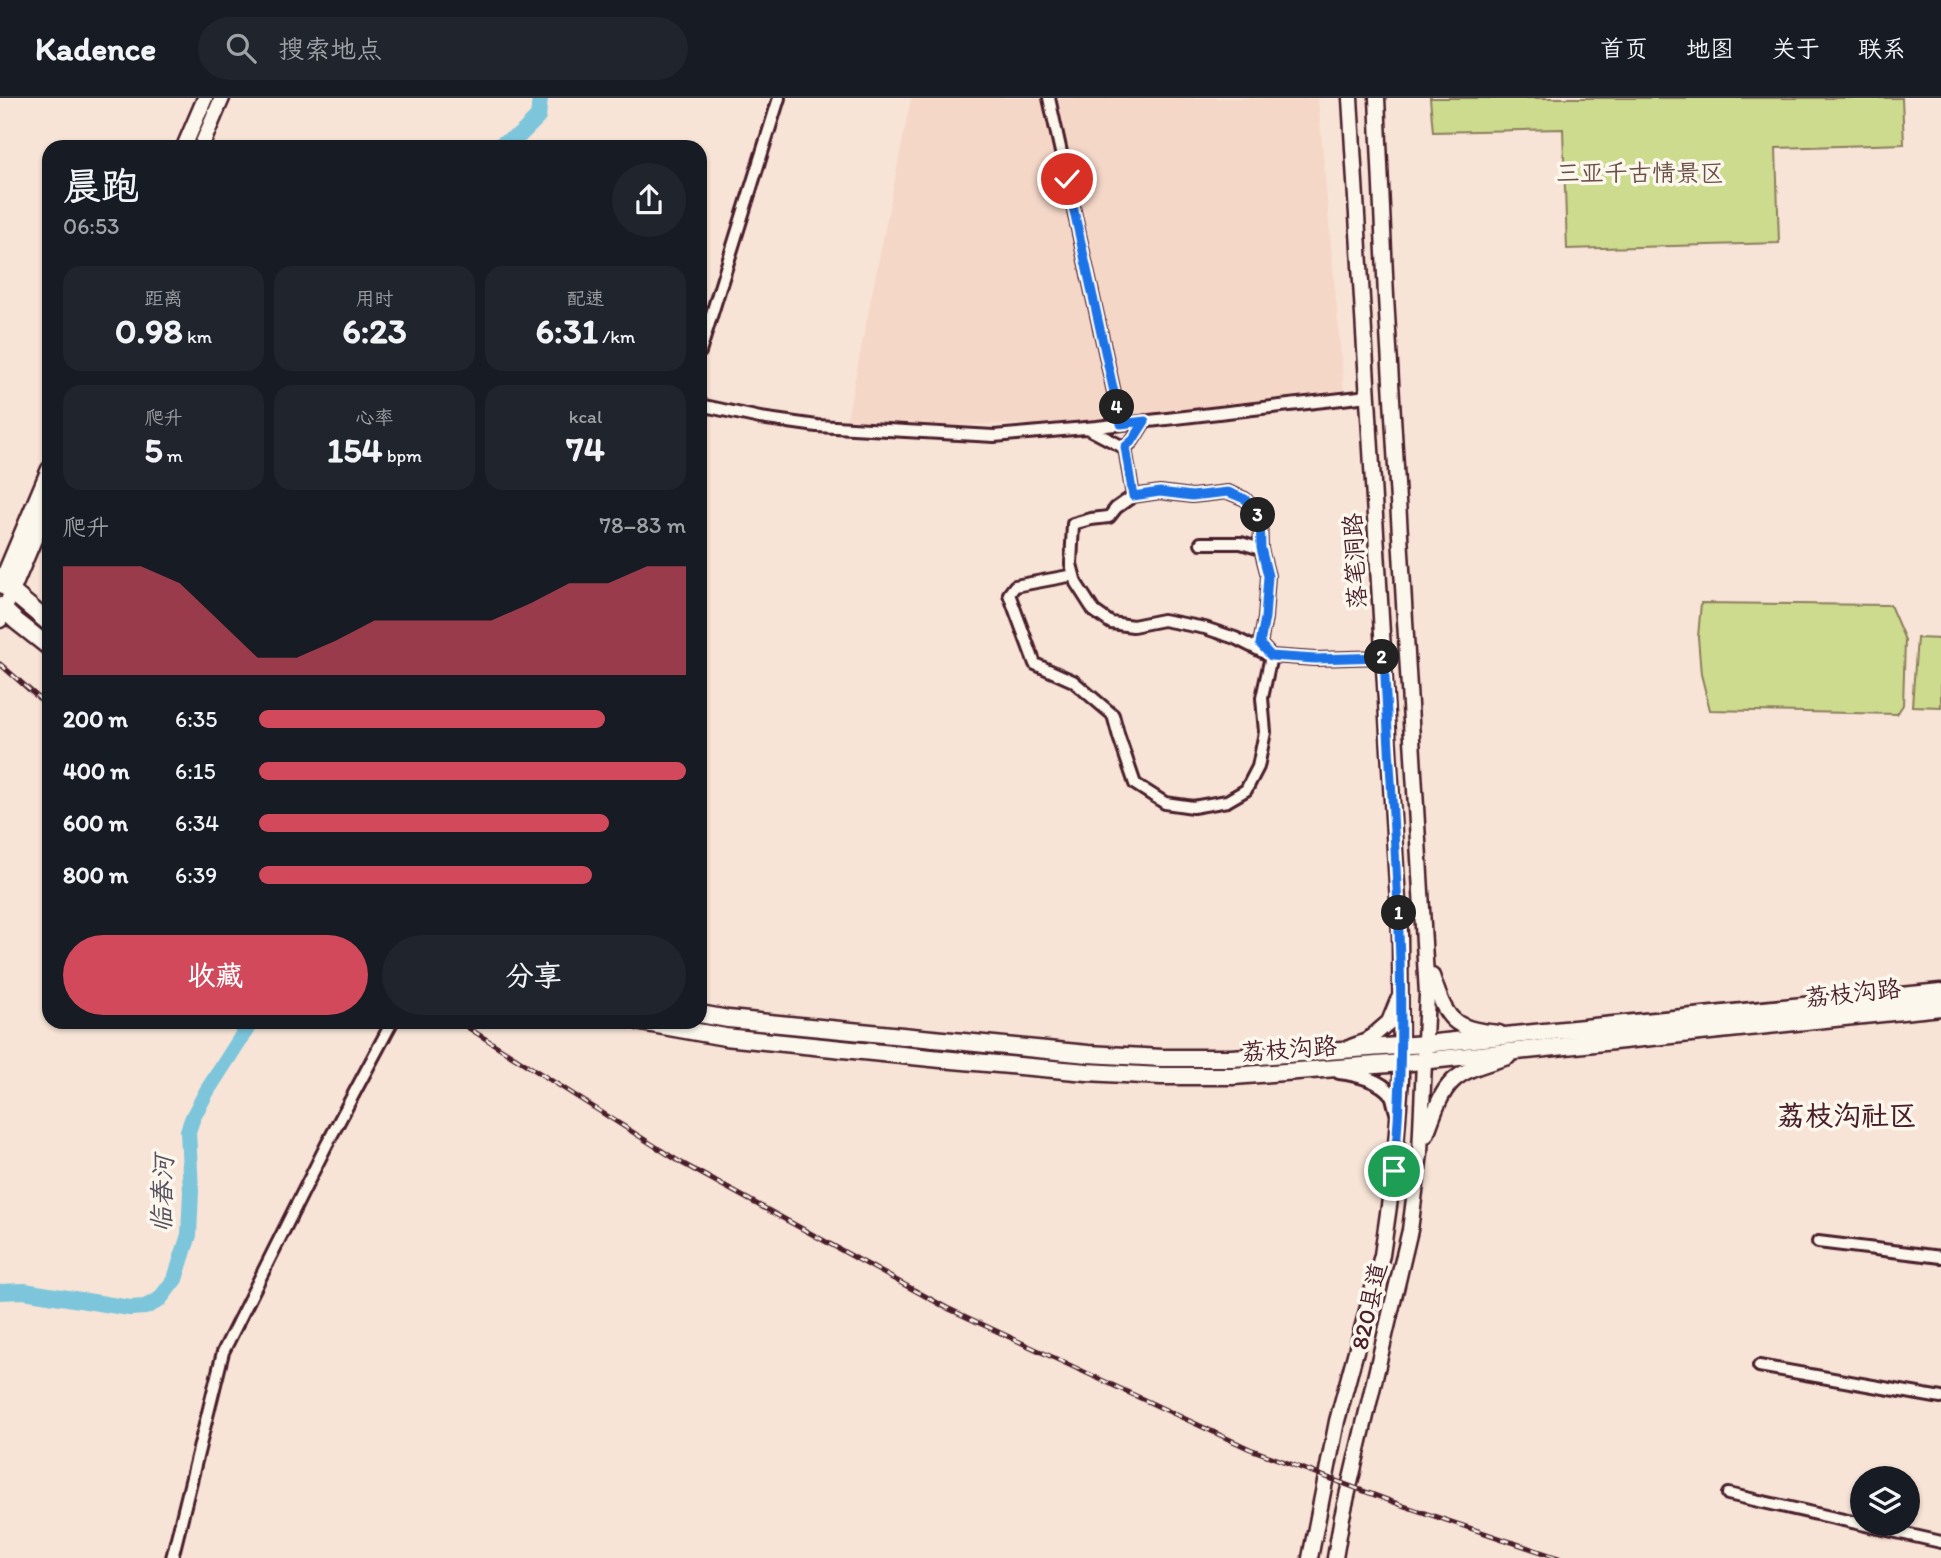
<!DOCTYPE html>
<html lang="zh">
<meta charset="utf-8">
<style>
:root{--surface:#171b24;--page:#20242c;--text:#f1f3f6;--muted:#9ea1a6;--line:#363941;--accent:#d1495b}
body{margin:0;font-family:Itim,"LXGW WenKai TC",sans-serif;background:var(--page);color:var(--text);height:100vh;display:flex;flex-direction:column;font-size:26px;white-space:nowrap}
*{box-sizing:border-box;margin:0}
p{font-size:23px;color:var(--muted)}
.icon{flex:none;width:38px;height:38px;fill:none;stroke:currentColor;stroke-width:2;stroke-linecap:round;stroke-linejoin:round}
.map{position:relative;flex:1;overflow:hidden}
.sheet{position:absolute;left:42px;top:42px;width:665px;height:889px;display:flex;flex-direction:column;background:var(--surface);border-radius:21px;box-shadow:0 2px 5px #0004}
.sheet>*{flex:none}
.tools{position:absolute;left:1850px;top:1368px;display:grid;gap:14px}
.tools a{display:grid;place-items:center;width:70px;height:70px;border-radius:50%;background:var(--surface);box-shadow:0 2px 5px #0004;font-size:35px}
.pin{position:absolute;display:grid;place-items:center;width:60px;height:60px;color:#fff;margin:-30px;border:4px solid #fff;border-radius:50%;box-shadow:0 2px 7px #0007}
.km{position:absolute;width:35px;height:35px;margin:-18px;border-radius:50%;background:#222;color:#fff;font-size:19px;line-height:35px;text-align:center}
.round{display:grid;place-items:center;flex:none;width:74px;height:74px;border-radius:37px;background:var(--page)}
.headline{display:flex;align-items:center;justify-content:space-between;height:119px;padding:0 21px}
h1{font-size:38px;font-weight:800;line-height:52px}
.metrics{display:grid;grid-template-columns:repeat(3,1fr);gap:10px;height:119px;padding:7px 21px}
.metrics div{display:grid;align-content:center;border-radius:18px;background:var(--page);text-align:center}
.metrics b{font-size:35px;font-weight:800}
.metrics small{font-size:19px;font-weight:400}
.metrics p{font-size:19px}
.chart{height:196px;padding:14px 21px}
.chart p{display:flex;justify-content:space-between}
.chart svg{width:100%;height:126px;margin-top:7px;fill:var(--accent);opacity:.7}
.button{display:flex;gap:14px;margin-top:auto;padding:14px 21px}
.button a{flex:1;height:80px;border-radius:42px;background:var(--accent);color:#fff;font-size:28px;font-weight:800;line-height:80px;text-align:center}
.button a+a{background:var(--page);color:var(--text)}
ul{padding:0 21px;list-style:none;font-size:23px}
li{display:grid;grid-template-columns:112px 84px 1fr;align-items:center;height:52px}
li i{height:18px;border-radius:9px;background:var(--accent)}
header{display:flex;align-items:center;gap:42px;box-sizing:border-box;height:98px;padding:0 35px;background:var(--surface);border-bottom:2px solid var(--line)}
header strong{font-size:33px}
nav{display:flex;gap:38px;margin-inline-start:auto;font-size:24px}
.search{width:490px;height:63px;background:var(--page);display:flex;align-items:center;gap:18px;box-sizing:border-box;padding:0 24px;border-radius:38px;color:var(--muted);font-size:26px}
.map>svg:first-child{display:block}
</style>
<header>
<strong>Kadence</strong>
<div class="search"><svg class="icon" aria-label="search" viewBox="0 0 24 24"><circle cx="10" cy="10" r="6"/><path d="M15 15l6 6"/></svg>搜索地点</div>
<nav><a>首页</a><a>地图</a><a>关于</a><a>联系</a></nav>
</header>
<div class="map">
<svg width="1941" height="1460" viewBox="0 0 1941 1460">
<rect width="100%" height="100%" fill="#f7e4d6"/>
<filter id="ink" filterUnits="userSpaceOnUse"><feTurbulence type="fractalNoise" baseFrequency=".0143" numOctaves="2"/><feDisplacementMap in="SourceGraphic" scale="14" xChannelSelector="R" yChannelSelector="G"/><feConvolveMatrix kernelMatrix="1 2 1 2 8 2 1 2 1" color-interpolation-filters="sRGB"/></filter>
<g filter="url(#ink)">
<path fill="#f5d7c7" d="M911,0h407l26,292 -279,34 -119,1 -99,-6z"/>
<path fill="#cddb8f" stroke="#8c7d5d" stroke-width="2" d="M1430,0h472l2,46 -128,4 3,95 -212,6 -4,-120 -130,3z
M1701,505l189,2 15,35 -2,65 -6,9 -187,-4 -9,-36 -3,-37z
M1917,540l24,1v68l-29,-1z"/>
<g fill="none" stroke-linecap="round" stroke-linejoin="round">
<path stroke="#7bc5db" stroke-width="16" d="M496,49l24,-12 18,-18 2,-19
M0,1194l24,-1 106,17 15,-1 14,-7 16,-21 14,-44 2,-44 -3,-60 5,-14 14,-26 44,-69"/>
<defs>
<path id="minor" d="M1049,0l72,326
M700,254l79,-254
M700,307l60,13 57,8 177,10 103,-9 271,-31
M1087,330l38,20 8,-8 12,-19
M1125,350l8,48
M1201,445h40l20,6 7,27 -3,42 -5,26 11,12 44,3 69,-2
M1074,477l-59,11 -6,8 26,70 38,17 40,34 6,22 16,47 30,19 28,4 34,-6 19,-11 12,-23 7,-35 -3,-34 9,-42 -36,-18 -30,-10 -42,-8 -30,6 -22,-3 -17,-12 -18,-28 -5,-19 2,-40 18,-5 18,-2 7,-9 17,-12 27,-4 32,4 36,-4 17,7 15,17 1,33
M1818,1144l123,15
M1759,1268l182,32
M1728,1396l213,48
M172,1460l51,-206 104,-208 65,-122"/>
<path id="tertiary" d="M1339,974c17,2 42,8 53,23 2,4 3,12 5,17"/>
<path id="secondary" d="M184,49l21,-49
M201,49l21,-49
M0,487l49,-116
M0,522l49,-116
M1432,878c15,44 19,53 67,57
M1351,949l16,-6 22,-19 9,-22
M1426,1037c20,-57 24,-61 82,-78
M1310,1460l27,-137 45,-166 12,-84 7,-92 -1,-144 -50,-837
M1335,1460l7,-41 68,-287 10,-77 7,-159 -41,-697 -9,-199"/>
<path id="primary" d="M0,484l49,41
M0,508l16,15 33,26
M700,916l28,5 360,35 74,4h70l193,-14 516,-52
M641,924l84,15 216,22 146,13 74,4h72l169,-13 539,-56"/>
</defs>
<use href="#minor" stroke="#4a1f2b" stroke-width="16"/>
<use href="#tertiary" stroke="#4a1f2b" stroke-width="18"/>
<use href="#secondary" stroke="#4a1f2b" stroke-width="19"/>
<use href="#primary" stroke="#4a1f2b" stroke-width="21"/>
<use href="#minor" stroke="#fbf7ec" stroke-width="10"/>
<use href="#tertiary" stroke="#fbf7ec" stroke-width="12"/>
<use href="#secondary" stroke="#fbf7ec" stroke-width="14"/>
<use href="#primary" stroke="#fbf7ec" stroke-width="16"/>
<defs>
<path id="rail" d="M0,566l49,43
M459,924l221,140 267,146 303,141 154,57 155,52"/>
</defs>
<use href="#rail" stroke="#4a1f2b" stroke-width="5"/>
<use href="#rail" stroke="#fbf7ec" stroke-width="2.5" stroke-dasharray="8" stroke-linecap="butt"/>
</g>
</g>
<g fill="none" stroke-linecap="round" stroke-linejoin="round" filter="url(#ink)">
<defs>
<path id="route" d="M1067,81l54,245 24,-3 -12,19 -8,7 8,49 27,-4 32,4 36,-4 17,7 15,17 1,32 7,28 -3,42 -5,26 11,12 44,3 69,-2c8,173 27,342 10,514"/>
</defs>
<use href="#route" stroke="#fff" stroke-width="14"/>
<use href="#route" stroke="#1a73e8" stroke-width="9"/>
</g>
<g text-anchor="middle" stroke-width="7" stroke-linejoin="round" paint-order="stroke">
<g font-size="24" fill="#6b4e44" stroke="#fbf7ec">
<text x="1640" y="83">三亚千古情景区</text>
</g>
<g font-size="24" fill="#4a1f2b" stroke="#fbf7ec">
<text transform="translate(1355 463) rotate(-93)" y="8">落笔洞路</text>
<text transform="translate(1853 895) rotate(-6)" y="8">荔枝沟路</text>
<text transform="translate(1289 951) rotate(-4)" y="8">荔枝沟路</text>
<text transform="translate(1369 1208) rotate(-77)" y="8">820县道</text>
</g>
<g font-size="26" font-style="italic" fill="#595160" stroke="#fbf7ec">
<text transform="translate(162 1096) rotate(-88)" y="9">临春河</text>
</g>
<g font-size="28" font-weight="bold" fill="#4a1f2b" stroke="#fbf7ec">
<text x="1847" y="1027">荔枝沟社区</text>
</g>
</g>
</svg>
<div class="tools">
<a><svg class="icon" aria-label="layers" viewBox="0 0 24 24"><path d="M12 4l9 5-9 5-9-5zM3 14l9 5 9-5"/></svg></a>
</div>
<div class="pin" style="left:1394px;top:1073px;background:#1e9e55"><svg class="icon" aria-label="arrive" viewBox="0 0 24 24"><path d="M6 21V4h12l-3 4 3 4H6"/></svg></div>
<div class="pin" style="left:1067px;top:81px;background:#d93025"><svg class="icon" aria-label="check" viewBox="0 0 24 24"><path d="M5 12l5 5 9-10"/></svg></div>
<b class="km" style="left:1399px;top:815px">1</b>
<b class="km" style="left:1382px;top:559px">2</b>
<b class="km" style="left:1258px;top:417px">3</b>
<b class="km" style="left:1117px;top:309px">4</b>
<section class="sheet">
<div class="headline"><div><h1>晨跑</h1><p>06:53</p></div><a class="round"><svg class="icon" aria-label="share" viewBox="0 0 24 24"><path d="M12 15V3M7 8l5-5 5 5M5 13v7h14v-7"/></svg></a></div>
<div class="metrics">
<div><p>距离</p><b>0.98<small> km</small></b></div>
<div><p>用时</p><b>6:23</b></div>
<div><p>配速</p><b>6:31<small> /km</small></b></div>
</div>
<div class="metrics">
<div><p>爬升</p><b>5<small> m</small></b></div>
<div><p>心率</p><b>154<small> bpm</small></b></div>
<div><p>kcal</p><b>74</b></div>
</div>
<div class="chart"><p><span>爬升</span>78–83 m</p>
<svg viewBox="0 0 160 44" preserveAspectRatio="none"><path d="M0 44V6L10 6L20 6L30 12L40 25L50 38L60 38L70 32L80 25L90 25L100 25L110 25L120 19L130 12L140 12L150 6L160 6V44z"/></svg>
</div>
<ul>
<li><b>200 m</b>6:35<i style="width:81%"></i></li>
<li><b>400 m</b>6:15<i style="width:100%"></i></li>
<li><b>600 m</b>6:34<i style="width:82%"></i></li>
<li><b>800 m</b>6:39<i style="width:78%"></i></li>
</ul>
<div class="button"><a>收藏</a><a>分享</a></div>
</section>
</div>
